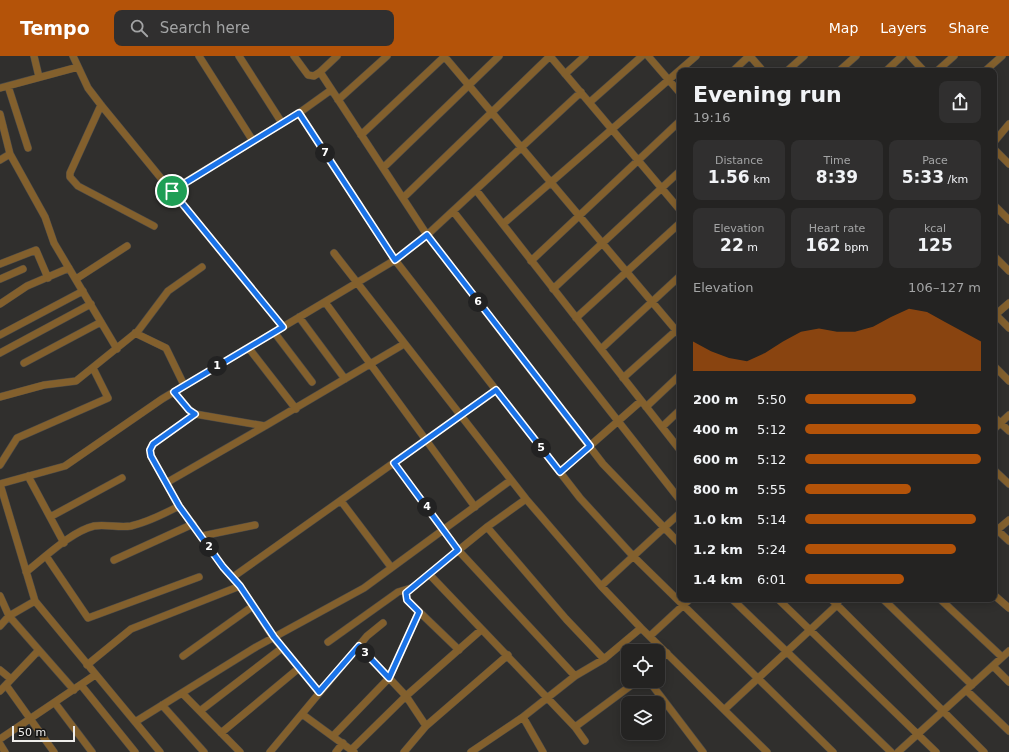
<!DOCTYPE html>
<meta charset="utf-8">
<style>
:root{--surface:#242322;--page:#302f2f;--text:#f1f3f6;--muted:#a3a4a5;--line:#414040;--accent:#b45309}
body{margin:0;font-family:"DejaVu Sans",sans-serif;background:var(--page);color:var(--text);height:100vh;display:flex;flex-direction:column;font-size:15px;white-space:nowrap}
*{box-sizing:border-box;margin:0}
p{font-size:13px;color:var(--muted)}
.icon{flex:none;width:22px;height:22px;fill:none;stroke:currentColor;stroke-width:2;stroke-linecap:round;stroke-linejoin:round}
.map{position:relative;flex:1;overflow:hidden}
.sheet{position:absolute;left:677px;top:12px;width:320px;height:534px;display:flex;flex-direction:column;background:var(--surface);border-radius:8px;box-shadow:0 2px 10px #0003,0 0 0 1px var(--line)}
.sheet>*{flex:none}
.buttons{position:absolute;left:621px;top:588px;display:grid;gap:8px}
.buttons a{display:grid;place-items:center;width:44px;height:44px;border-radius:8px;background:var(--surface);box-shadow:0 2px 10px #0003,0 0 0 1px var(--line);font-size:20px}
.scale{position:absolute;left:12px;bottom:10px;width:63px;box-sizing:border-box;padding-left:4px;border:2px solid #eeedeb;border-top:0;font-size:11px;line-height:14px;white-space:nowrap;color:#eeedeb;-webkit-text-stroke:3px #181716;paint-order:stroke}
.pin{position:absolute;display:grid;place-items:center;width:34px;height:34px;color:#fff;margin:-17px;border:2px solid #fff;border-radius:50%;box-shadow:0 1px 4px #0007}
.km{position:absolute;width:20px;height:20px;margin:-10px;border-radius:50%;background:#222;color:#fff;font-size:11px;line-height:20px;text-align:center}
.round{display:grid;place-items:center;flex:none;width:42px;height:42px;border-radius:8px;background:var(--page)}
.summary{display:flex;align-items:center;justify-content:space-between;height:68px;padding:0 16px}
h1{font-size:22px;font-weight:700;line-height:30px}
.stats{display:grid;grid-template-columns:repeat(3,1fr);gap:6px;height:68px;padding:4px 16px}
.stats div{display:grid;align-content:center;border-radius:8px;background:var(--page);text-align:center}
.stats b{font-size:17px;font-weight:700}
.stats small{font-size:11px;font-weight:400}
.stats p{font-size:11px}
.chart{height:112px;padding:8px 16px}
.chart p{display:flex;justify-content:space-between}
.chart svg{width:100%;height:72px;margin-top:4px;fill:var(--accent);opacity:.7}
ul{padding:0 16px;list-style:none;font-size:13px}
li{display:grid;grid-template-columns:64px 48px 1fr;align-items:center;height:30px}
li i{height:10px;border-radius:5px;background:var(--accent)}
header{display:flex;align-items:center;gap:24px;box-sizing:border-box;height:56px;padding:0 20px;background:var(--accent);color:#fff}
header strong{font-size:19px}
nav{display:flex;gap:22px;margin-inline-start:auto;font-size:14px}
.search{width:280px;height:36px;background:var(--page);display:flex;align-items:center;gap:10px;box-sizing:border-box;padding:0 14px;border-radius:8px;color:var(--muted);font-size:15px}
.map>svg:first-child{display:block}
</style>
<header>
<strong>Tempo</strong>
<div class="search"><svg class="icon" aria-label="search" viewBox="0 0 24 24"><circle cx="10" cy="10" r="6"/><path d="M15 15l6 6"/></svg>Search here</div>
<nav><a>Map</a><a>Layers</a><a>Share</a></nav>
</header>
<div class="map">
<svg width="1009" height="696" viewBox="0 0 1009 696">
<rect width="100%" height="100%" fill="#302f2d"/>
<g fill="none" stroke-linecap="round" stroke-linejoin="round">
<defs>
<path id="street" d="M34,0l5,21
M73,0l15,32 13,17 182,222
M199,0l54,85
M239,0l43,67
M294,0l14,19 6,1 6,-4
M337,0l-17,16 107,163 176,229 77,80
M444,0l236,279
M550,0l130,154
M648,0l32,37
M750,0l13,15
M910,0l14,15
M733,15l16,-15
M787,15l17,-15
M839,15l17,-15
M886,15l16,-15
M937,15l17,-15
M985,15l17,-15
M565,18l20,-18
M8,30l20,62
M0,32l78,-21
M338,44l49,-44
M590,46l52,-46
M101,49l-31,68v4l8,9 76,40
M299,57l96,147 185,238 53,58 200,196
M0,58l10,40 35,63 9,26 63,106
M361,79l84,-79
M994,86l15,-18
M994,93l15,15
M0,104l10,-6
M383,112l116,-112
M476,134l204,260
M171,135l128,-78 32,-23
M403,142l147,-142
M994,149l15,15
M453,155l227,289
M503,168l193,-168
M334,197l192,246 75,87 40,42 126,124
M994,200l15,15
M531,205l149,-140
M0,208l36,-14 12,28
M0,223l23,-10
M76,223l51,-33
M553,233l127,-118
M325,246l150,205
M0,248l27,-18 42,-18
M994,257l15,15
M994,260l15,-13
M299,261l46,62
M576,262l104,-95
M274,276l38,50
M135,277l31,15 18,37
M0,279l83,-44
M247,293l4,2 45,58
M601,293l79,-73
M0,297l91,-49
M24,307l77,-41
M994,310l15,15
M623,322l57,-51
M174,336l15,18 6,4 70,12 139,-82
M0,341l44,-12 32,-4 62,-50 30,-40 34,-24
M646,351l34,-32
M195,358l-42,30 -3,6 1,6 28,50 44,61 17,19 33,51 46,55
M994,361l15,14
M662,371l18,-17
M994,373l15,-14
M394,407l64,87 117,126
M0,409l17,-27 91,-40 -15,-30
M994,414l15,14
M560,416l81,-71
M28,420l36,67
M166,427l99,-57
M0,428l65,-18 97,-67 233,-139 32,-25 154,-143
M0,428l35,117 125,151
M341,445l50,66
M50,461l72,-39
M487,471l79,92 38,40
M994,471l15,14
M997,474l12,-10
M202,480l53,-11
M46,500l42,62 111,-41
M114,504l79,-36
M26,516c18,-14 46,-41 68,-46 12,-2 25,2 37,0 17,-4 33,-12 48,-20
M429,518l146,153 10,14
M233,521l263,-187
M601,530l79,-73
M994,539l15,13
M0,540l9,20 65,74
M732,543l159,153
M778,543l158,153
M831,543l153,153
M883,543l89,86
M940,543l62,58
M0,570l9,-10 26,-15
M650,580l40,-37
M328,586l70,-50 13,-4
M359,590l47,50 20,30
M459,594l-52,-50 -1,-7 81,-66 39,-28
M183,600l70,-50
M658,606l9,-9
M87,609l44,-36 109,-43
M993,610l16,16
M0,614l11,9
M649,625l54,71
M6,629l48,67
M81,629l54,67
M966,634l43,41
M0,635l38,-40
M182,637l58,59
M55,647l37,49
M162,649l42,47
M725,653l112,-104 2,-6
M200,655l82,-63
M302,658l52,38
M523,661l20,35
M135,666l121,-75 108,-59 147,-108
M575,671l62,-46
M221,677l78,-65
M333,680l56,-58 30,-66
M0,683l95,-64
M0,688l5,8
M351,694l55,-54 75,-66
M270,696l97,-116 16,-13
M336,696l7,-9
M404,696l22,-26 82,-71
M471,696l52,-35 52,-41 29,-17 37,-31
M898,696l111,-101"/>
</defs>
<use href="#street" stroke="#4b4a48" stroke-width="8"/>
<use href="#street" stroke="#83602d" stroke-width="7"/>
</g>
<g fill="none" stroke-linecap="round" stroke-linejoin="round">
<defs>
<path id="route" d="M299,57l96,147 32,-25 163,211 -30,26 -64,-82 -102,73 64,87 -52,43 1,7 12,12 -30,66 -30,-32 -40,46 -45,-55 -34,-51 -17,-19 -44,-61 -28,-50 -1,-6 3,-6 42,-30 -6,-4 -15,-18 109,-65 -111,-136z"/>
</defs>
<use href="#route" stroke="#fff" stroke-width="8"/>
<use href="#route" stroke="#1a73e8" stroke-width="5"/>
</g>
</svg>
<div class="buttons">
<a><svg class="icon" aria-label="locate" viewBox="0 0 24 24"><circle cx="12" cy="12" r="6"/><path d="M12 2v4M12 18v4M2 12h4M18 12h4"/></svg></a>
<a><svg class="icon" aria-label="layers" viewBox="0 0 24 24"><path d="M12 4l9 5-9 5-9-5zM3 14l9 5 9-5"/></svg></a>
</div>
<div class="scale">50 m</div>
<div class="pin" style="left:172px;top:135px;background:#1e9e55"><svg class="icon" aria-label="arrive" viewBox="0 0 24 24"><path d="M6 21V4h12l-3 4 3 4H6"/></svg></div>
<b class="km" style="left:217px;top:310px">1</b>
<b class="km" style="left:209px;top:491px">2</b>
<b class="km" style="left:365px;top:597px">3</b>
<b class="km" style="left:427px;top:451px">4</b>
<b class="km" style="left:541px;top:392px">5</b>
<b class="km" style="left:478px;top:246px">6</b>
<b class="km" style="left:325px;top:97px">7</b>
<section class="sheet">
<div class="summary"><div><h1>Evening run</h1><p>19:16</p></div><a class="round"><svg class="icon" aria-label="share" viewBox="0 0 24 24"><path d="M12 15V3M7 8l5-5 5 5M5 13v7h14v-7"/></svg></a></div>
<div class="stats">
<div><p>Distance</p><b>1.56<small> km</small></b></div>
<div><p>Time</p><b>8:39</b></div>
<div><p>Pace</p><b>5:33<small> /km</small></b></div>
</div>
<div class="stats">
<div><p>Elevation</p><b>22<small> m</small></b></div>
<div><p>Heart rate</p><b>162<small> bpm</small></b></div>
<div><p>kcal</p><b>125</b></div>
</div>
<div class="chart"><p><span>Elevation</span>106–127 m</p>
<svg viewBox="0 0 160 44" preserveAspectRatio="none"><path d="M0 44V26L10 32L20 36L30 38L40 33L50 26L60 20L70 18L80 20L90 20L100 17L110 11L120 6L130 8L140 14L150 20L160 26V44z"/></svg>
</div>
<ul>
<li><b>200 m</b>5:50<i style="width:63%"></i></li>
<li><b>400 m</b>5:12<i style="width:100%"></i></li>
<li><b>600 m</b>5:12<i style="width:100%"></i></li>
<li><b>800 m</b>5:55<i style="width:60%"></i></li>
<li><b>1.0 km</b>5:14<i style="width:97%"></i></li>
<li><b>1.2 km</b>5:24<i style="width:86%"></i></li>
<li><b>1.4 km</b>6:01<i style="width:56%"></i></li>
</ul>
</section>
</div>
